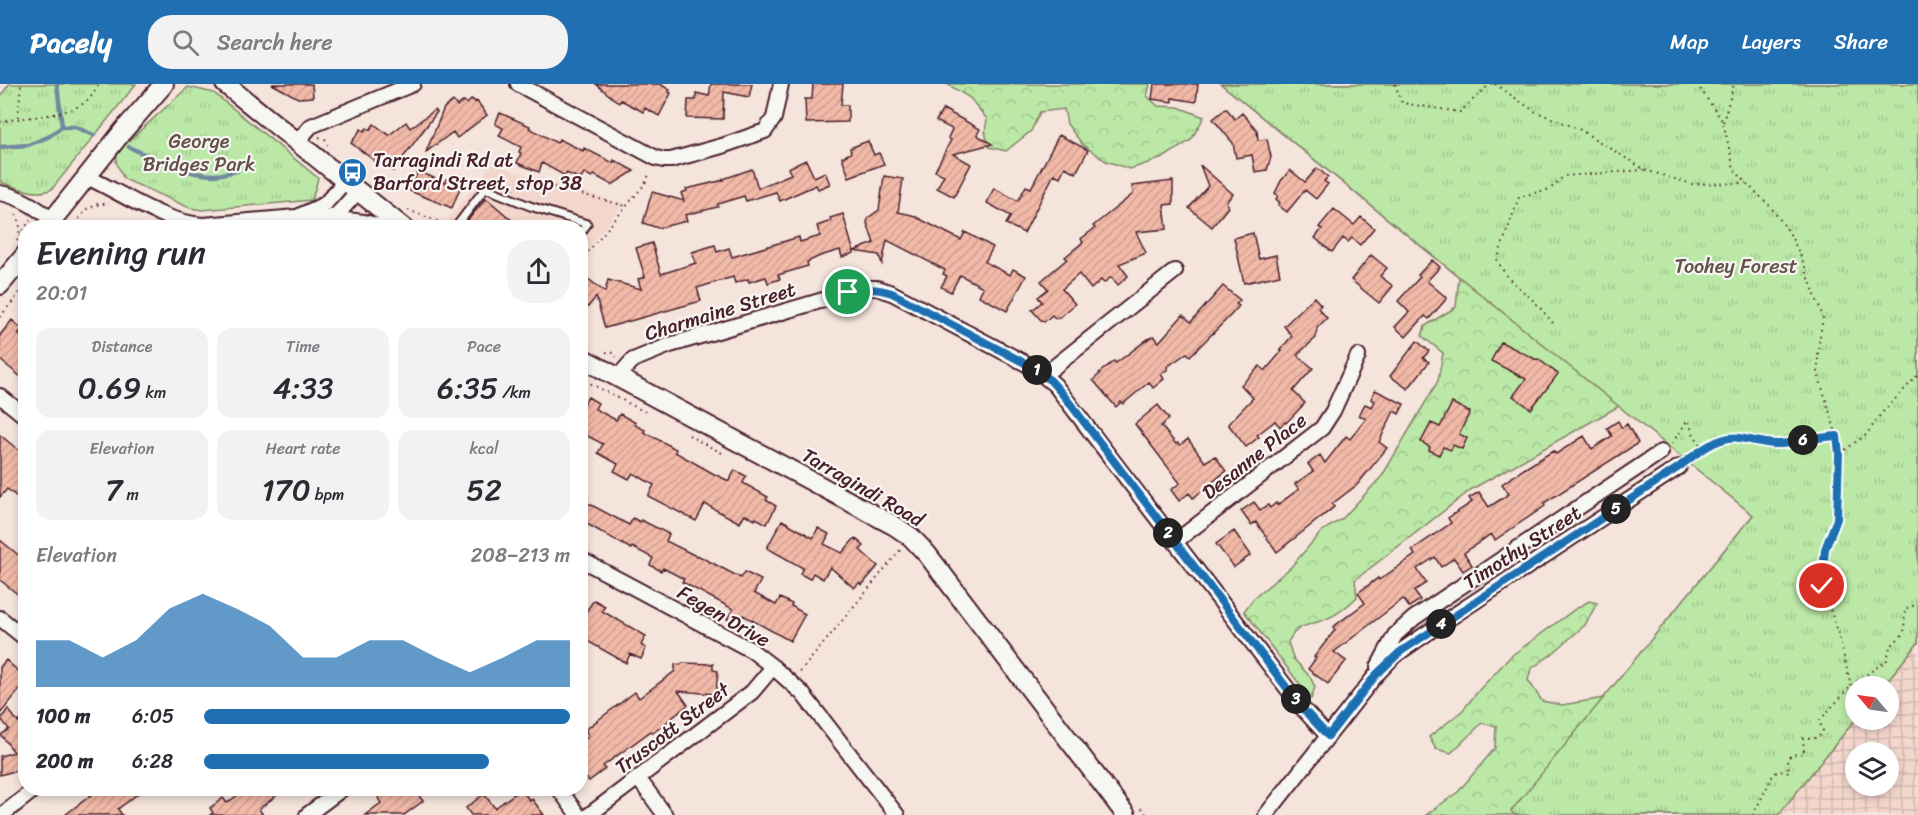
<!DOCTYPE html>
<meta charset="utf-8">
<style>
:root{--surface:#fff;--page:#f2f2f3;--text:#2b2b33;--muted:#7c7c81;--accent:#1f6fb2}
body{margin:0;font-family:Sriracha,sans-serif;background:var(--page);color:var(--text);height:100vh;display:flex;flex-direction:column;font-size:22px;white-space:nowrap}
*{box-sizing:border-box;margin:0}
p{font-size:20px;color:var(--muted)}
.icon{flex:none;width:33px;height:33px;fill:none;stroke:currentColor;stroke-width:2;stroke-linecap:round;stroke-linejoin:round}
.map{position:relative;flex:1;overflow:hidden}
.drawer{position:absolute;left:18px;top:136px;width:570px;height:576px;display:flex;flex-direction:column;background:var(--surface);border-radius:24px;box-shadow:0 3px 9px #0003}
.drawer>*{flex:none}
.needle{width:39px;rotate:299deg}
.controls{position:absolute;left:1845px;top:592px;display:grid;gap:12px}
.controls a{display:grid;place-items:center;width:54px;height:54px;border-radius:50%;background:var(--surface);box-shadow:0 3px 9px #0003;font-size:30px}
.pin{position:absolute;display:grid;place-items:center;width:51px;height:51px;color:#fff;margin:-26px;border:3px solid #fff;border-radius:50%;box-shadow:0 2px 6px #0007}
.km{position:absolute;width:30px;height:30px;margin:-15px;border-radius:50%;background:#222;color:#fff;font-size:16px;line-height:30px;text-align:center}
.round{display:grid;place-items:center;flex:none;width:63px;height:63px;border-radius:24px;background:var(--page)}
.head{display:flex;align-items:center;justify-content:space-between;height:102px;padding:0 18px}
h1{font-size:33px;font-weight:600;line-height:45px}
.metrics{display:grid;grid-template-columns:repeat(3,1fr);gap:9px;height:102px;padding:6px 18px}
.metrics div{display:grid;align-content:center;border-radius:15px;background:var(--page);text-align:center}
.metrics b{font-size:30px;font-weight:600}
.metrics small{font-size:16px;font-weight:400}
.metrics p{font-size:16px}
.chart{height:168px;padding:12px 18px}
.chart p{display:flex;justify-content:space-between}
.chart svg{width:100%;height:108px;margin-top:6px;fill:var(--accent);opacity:.7}
ul{padding:0 18px;list-style:none;font-size:20px}
li{display:grid;grid-template-columns:96px 72px 1fr;align-items:center;height:45px}
li i{height:15px;border-radius:8px;background:var(--accent)}
header{display:flex;align-items:center;gap:36px;box-sizing:border-box;height:84px;padding:0 30px;background:var(--accent);color:#fff}
header strong{font-size:28px}
nav{display:flex;gap:33px;margin-inline-start:auto;font-size:21px}
.search{width:420px;height:54px;background:var(--page);display:flex;align-items:center;gap:15px;box-sizing:border-box;padding:0 21px;border-radius:24px;color:var(--muted);font-size:22px}
.map>svg:first-child{display:block}
</style>
<header>
<strong>Pacely</strong>
<div class="search"><svg class="icon" aria-label="search" viewBox="0 0 24 24"><circle cx="10" cy="10" r="6"/><path d="M15 15l6 6"/></svg>Search here</div>
<nav><a>Map</a><a>Layers</a><a>Share</a></nav>
</header>
<div class="map">
<svg width="1918" height="731" viewBox="0 0 1918 731">
<defs>
<pattern id="industrial-grid" width="8" height="8" patternUnits="userSpaceOnUse" patternTransform="scale(1.5)"><rect width="8" height="8" fill="#f3d7cc"/><path d="M0 4h8M4 0v8" fill="none" stroke="#d2b8af"/></pattern>
<pattern id="forest-crowns" width="20" height="18" patternUnits="userSpaceOnUse" patternTransform="scale(1.5)"><rect width="20" height="18" fill="#bbe8a6"/><path d="M2 6a3 3 0 1 1 6 0M12 15a3 3 0 1 1 6 0" fill="none" stroke="#a2c78f"/></pattern>
<pattern id="park-tufts" width="24" height="20" patternUnits="userSpaceOnUse" patternTransform="scale(1.5)"><rect width="24" height="20" fill="#bbe8a6"/><path d="M3 7l-1-3M5 7V3M7 7l1-3M15 17l-1-3M17 17v-4M19 17l1-3" fill="none" stroke="#a2c78f"/></pattern>
<pattern id="building-hatch" width="6" height="6" patternUnits="userSpaceOnUse" patternTransform="scale(1.5)"><rect width="6" height="6" fill="#f1b9a8"/><path d="M-1 1l2-2M0 6l6-6M5 7l2-2" fill="none" stroke="#d09f91"/></pattern>
</defs>
<rect width="100%" height="100%" fill="#f4e4dc"/>
<filter id="ink" filterUnits="userSpaceOnUse"><feTurbulence type="fractalNoise" baseFrequency=".0167" numOctaves="2"/><feDisplacementMap in="SourceGraphic" scale="12" xChannelSelector="R" yChannelSelector="G"/><feConvolveMatrix kernelMatrix="1 2 1 2 8 2 1 2 1" color-interpolation-filters="sRGB"/></filter>
<g filter="url(#ink)">
<path fill="#f3d7cc" d="M492,80l131,40 -42,53 -1,-29h-124l-9,-8z"/>
<path fill="url(#industrial-grid)" fill-rule="evenodd" d="M1918,559v172h-140l77,-95h33v-33h-6zM1856,669h32v33h-32z"/>
<path fill="url(#forest-crowns)" stroke="#828468" stroke-width="1.5" d="M947,0h203l-3,12 11,10 20,1 26,10 -13,23 -28,18 -33,11 -24,-8 -23,-16 -16,-21 -3,-15 -24,3 -9,19 -25,20 -17,-4 -4,-15 2,-13 -17,-21z
M1221,0h697v559l-36,44h-26l-1,33 -77,95h-352l32,-23 37,-44 1,-22 -14,-3 -31,30 -15,-4 -7,-12 33,-26 18,-22 31,-33 63,-46 15,-9 8,2 -12,22 -33,29 -21,15 -3,11 14,21 20,4 42,-7 149,-183 -134,-109 -147,83 -117,91 2,17c-9,9 -18,17 -31,22 -19,8 -27,3 -38,23l5,16 17,19 5,10 -4,12 -67,-88 10,-13 37,-31 31,-36 20,-12 40,-43 56,-95 5,-28 -21,-17 3,-10 31,-19 3,-30z"/>
<path fill="url(#park-tufts)" stroke="#828468" stroke-width="1.5" d="M9,0h127l-84,105c-15,8 -37,-2 -52,-7v-85z
M1221,0h697v559l-36,44h-26l-1,33 -77,95h-263l-4,-4 242,-296z
M188,3l26,6 104,85 -6,22 -110,10 -12,-2 -66,-29 -8,-17 2,-11z"/>
<g fill="none" stroke-linecap="round" stroke-linejoin="round">
<path stroke="#7288a0" stroke-width="4.5" d="M57,0l5,43
M0,63l28,-2 20,-8 14,-10h13l19,8
M129,63c27,12 55,28 85,28 8,0 16,-3 23,-4"/>
</g>
<path fill="url(#building-hatch)" stroke="#4a1f2b" stroke-width="1.5" d="M272,0h40l1,13 -15,1z
M596,0h64l10,6 -1,2 2,1 -12,23 -14,-8 -2,4 -22,-12 -2,3z
M711,0h41l-3,13 -25,-5 -1,27 -36,-1 1,-18h8v-7l13,3z
M813,0h30l-2,21h7v17l-42,1 -1,-24h7z
M1154,0h44l-2,18 -24,-4v4l-20,-3z
M472,15l3,3 2,-1 10,14 -30,23 -4,-6 -27,20 18,-44 9,-7 4,5 7,-5 3,3z
M1226,24l9,11 7,-6 15,17 1,10 9,-1 4,18 -4,13 -12,2 -3,-17 -16,3 -3,-15 -20,-24z
M943,25l37,20 -3,6 15,9 -39,10 18,10 -17,33 -17,-9 7,-13 -9,-4 16,-31 -3,-2 4,-9 -16,-8z
M435,26l2,2 -44,59 -16,-12 -2,2 -24,-18 10,-14 3,2 3,-3 3,2 4,-6 15,11 17,-13 4,6z
M500,29l30,13 -1,2 28,15 2,-4 24,12 1,-3 29,15 1,-3 20,11 -22,14 -18,-10 -2,2 -8,-4 -3,6 -15,-6 -1,3 -23,-13 -3,9 -22,-9 4,-10 -2,-1 2,-5 -22,-11 4,-8 -8,-4z
M1059,51l29,15 -12,23 -11,-6 -5,10 -6,-3 -30,59 -18,-9 5,-8 -24,-13 7,-15 24,13 8,-15 5,2z
M868,57l6,14 5,-2 5,11 -35,13 -7,-20 9,-4 -1,-5z
M806,76l8,17 11,-5 5,12 -12,5 -2,-4 -36,16 -4,-9 -30,9 -2,-5 -26,8v3l-33,8 2,6 -29,7 -15,-5 9,-31 32,9 -3,-8 6,-2 -1,-2 38,-9 -1,-1 29,-10 6,19 33,-14 -3,-6z
M1200,81l33,29 -7,8 2,5 -16,20 -23,-19 19,-22z
M1317,84l11,9 -4,4 4,3 -12,15 -11,-9 -18,22 -9,-7 2,-2 -4,-4 2,-3 -3,-3 6,-12 9,-11 15,12z
M418,87l27,12 1,-4 5,2 1,-2 10,4 -10,25 -42,-17z
M884,92l19,3 -5,33 14,3 49,25 4,-8 28,15 -8,15 25,13 3,-6 13,7 -19,35 -28,-15 4,-9 -23,-12 -9,17 -10,-5 6,-11 -4,-2 2,-4 -58,-30 -5,24 -3,-9 -25,-4 20,-8 -7,-20 1,-5 11,-8z
M1173,97v23l-9,1 3,24 -31,3 10,21 -27,11 9,12 -10,9 -7,-8 -7,6 -3,-3 -10,9 -12,-15 -17,15 13,15 -16,14 -1,-1 -2,2 -4,-4 -8,7 -3,-2 -9,-10 10,-8 -4,-5 10,-8 -7,-8 26,-22 -2,-2 18,-15 -2,-3 14,-11 -2,-2 40,-32 -1,-8z
M486,114l35,30h-51l-2,-8z
M1334,125l20,16 7,-8 13,11 -14,17 -8,-7 -4,4 -5,-4 -11,14 -17,-14 7,-9 -3,-2z
M843,130l11,39 -12,4 -2,-7 -20,6 -13,6 1,4 -30,9 2,4 -12,4 -2,-6 -17,5 -1,-3 -13,4 -2,-6 -36,11 4,13 -96,27 -9,-31 -8,10 -8,-6v-15l7,-8 18,14 3,-12 33,9 -3,-10 7,-2 -9,-29 16,-5 9,31 35,-11 -4,-11 23,-7 2,7 12,-4 3,9 67,-20 1,5 20,-6 -3,-10 14,-5 -1,-3z
M1253,149l6,26 17,-4 4,20 -36,8 -10,-45z
M1371,171l16,13 -7,8 13,10 -14,17 -28,-23z
M1432,176l8,7 -13,14 20,17 -18,21 -4,-3 -19,21 -11,-10 14,-15 -11,-11 22,-24 -2,-2z
M1223,202l17,14 -4,4 3,2 -8,9 -41,41 -3,-3 -20,14 1,2 -7,5 3,5 -11,9 -4,-6 -26,22 -2,-2 -5,5 -23,-27 7,-6 -1,-1 15,-12 2,2 32,-24 6,-3 5,6 24,-27 8,7z
M1314,213l7,8 -3,3 9,10 -10,10 -1,10 -19,17 16,13 -20,23 12,12 -19,20 -1,-1 -5,5 -5,-6 -18,14 2,2 -13,10 -18,-23 25,-26 -12,-13 19,-19 5,5 17,-20 -2,-1 12,-14 -8,-10z
M12,236l10,9 -4,5 8,6v41l-26,-21v-25z
M1417,257l12,10 -6,7 6,4 -21,27 -18,-13z
M1501,258l36,18 1,-1 20,15 -27,35 -18,-13 13,-17 -35,-18z
M1375,306l29,14 -5,10 -5,-3 -15,31 8,6 -30,37 -25,19 2,3 -57,45 -21,-30 -5,3 -10,-14 13,-9 6,8 8,-5 2,3 6,-5 1,2 22,-16 -4,-5 18,-13 -5,-7 12,-9 5,8 21,-27 4,3 16,-20 -7,-4 6,-11 7,3 3,-6 -4,-2z
M588,313l10,6 -3,6 21,11 4,-6 16,9 -1,2 10,5 -1,2 32,17 -1,3 39,22 15,7 6,-11 11,6 -3,7 25,14 -2,3 10,6 -9,18 -11,-6 -1,2 -9,-5h-2l-4,8 -35,-19 -9,17 -48,-25 6,-11 -21,-12 -4,6 -15,-8 4,-7 -20,-11 5,-9 -23,-12v-22z
M1452,319l18,9 -11,22 8,4 -5,11 -9,-4 -2,5 -8,-3 -4,8 -10,-5 1,-3 -9,-5 10,-19 9,4z
M1158,321l11,14 -8,7 15,18 2,-1 2,2 8,-6 17,23 10,-6 11,15 -33,27 -4,-5 -10,8 -8,-11 9,-7 -45,-59z
M1618,337l4,7 5,-4 11,19 -94,60 1,3 -50,34 -4,-6 -27,19 8,12 -9,6 -9,-13 -13,9 -6,-10 -18,12 9,14 -12,8 6,9 -11,7 -6,-8 -69,53 12,9 -18,23 -20,-15 8,-11 -2,-1 21,-27 -2,-3 32,-24 -7,-10 20,-15 1,2 36,-25 -3,-5 39,-27 -3,-5 24,-16 -3,-4 10,-6 10,15 20,-13 -7,-10 22,-15 29,-18 3,3 28,-18 8,13 20,-13 -5,-8z
M0,351l26,21v48l-19,-15 -7,8z
M580,415l49,26 4,-7 7,4 1,-2 28,14 -3,7 30,15 1,-1 44,23 4,-6 16,8 -7,13 22,12 4,-7 12,6 -1,2 14,8 -15,27 -47,-26 -5,10 -11,-6 6,-10 -51,-27 2,-3 -21,-11 -2,3 -11,-6 3,-7 -21,-11 -1,2 -51,-29z
M782,436l31,18 5,-10 11,6 -5,10 18,9 13,-15 9,8 -4,4 18,16 -16,19 -3,-2 -5,5 -24,-21 -7,12 -10,-6 -3,6 -10,-5 3,-6 -36,-20z
M1234,447l17,24 -17,12 -18,-23z
M0,456l26,21v40l-26,-21z
M594,516l11,6 -3,5 44,25 -5,9 5,3 -5,11 -11,-5 -4,9 -44,-25 4,-8 -6,-3v-7z
M6,576l20,18v4l-26,32v-47z
M682,579l31,1v6l5,1 -2,23 -38,-3 10,14 -35,28 -2,-2 -48,35 2,3 -16,12 -3,-3 -6,4v-39l9,-7 -4,-6 50,-38 4,6 36,-27v-7l6,1z
M8,625l10,13 8,-6v50l-3,-2 -9,7 -14,4v-19l14,-4 -13,-17 8,-6 -8,-10z
M99,705h3l4,5 6,-5h32l-26,20 4,6h-57z
M246,705h39l-26,20 4,6h-53l3,-2 -3,-5 13,-10 4,5z
M390,705h24l9,12 -19,14h-39l16,-12 -3,-5z
M521,705l9,12 2,-2 12,16h-73l-5,-7 18,-14 11,14z"/>
<g fill="none" stroke-linecap="round" stroke-linejoin="round">
<defs>
<path id="lane" d="M455,144l28,-37 5,-2 42,17 57,18 -7,10"/>
<path id="street" d="M518,0l138,74 8,2h7l51,-14 43,-15 9,-13 7,-34
M297,58l14,-16 102,-42
M87,93c37,17 75,45 116,48l93,-8 32,1 8,-3 7,-7 15,-17
M0,109c21,4 36,14 52,27
M301,131l24,-11 20,-23
M328,134l36,4 23,6
M1044,291l131,-104
M620,294l4,-8 9,-10 37,-15 194,-57h13l15,5 142,75 21,17 248,324 25,27
M0,312l26,21
M1175,458l147,-114 11,-17 25,-55
M580,475l171,91 22,17 29,26 95,122
M0,534l26,21
M1378,583l17,-32 19,-17 247,-166
M638,694l27,37
M559,705l19,26
M2,731l33,-26
M307,731l35,-26
M589,731l163,-123 21,-25
M1266,731l110,-140 18,-19 36,-25 249,-164"/>
<path id="secondary" d="M225,0l179,144
M46,144l77,-97 41,-47
M0,201l26,-31
M580,273l315,169 16,11 16,17 199,261"/>
</defs>
<use href="#lane" stroke="#4a1f2b" stroke-width="11"/>
<use href="#street" stroke="#4a1f2b" stroke-width="18"/>
<use href="#secondary" stroke="#4a1f2b" stroke-width="22"/>
<path stroke="#4a1f2b" stroke-width="2" stroke-dasharray="1.5 4.5" stroke-linecap="butt" d="M1395,0l7,19 58,9 30,-28
M1495,0l39,27 45,18 66,41 47,14 54,-1
M1697,0l26,38 11,47 12,14 25,24 18,25 13,27 21,58 -5,33v24l19,62 2,17 -2,66 -12,30 -3,37 16,46 13,54
M18,33l3,-33
M0,38c25,-6 64,-5 84,-19 7,-4 11,-12 15,-19
M1723,38l11,-38
M319,53l6,2 2,6
M513,104l9,-5 13,-1 91,24
M97,121l12,-2
M408,126l37,14
M16,130l4,10 -1,13
M71,144l16,-19 10,-4 2,-6
M17,157l13,-21
M580,177l65,-77 5,-12
M0,233l26,-32
M1553,239l-18,-21 -28,-25 -10,-17 22,-63 31,-8 14,-13 81,-6
M606,268l8,1 2,4
M580,294l67,35
M689,351l4,3 31,16
M1672,359l16,-23 6,15 9,13
M1840,369l26,-18 15,-21 37,-39
M1690,374l13,-10 33,-11 44,7 38,-7 19,-1
M800,588l101,-123
M1141,724l6,7
M1753,731l20,-40 5,-4 11,1 -2,-12 4,-5 13,-2 -1,-15h15l5,-8 -4,-9 32,-35 36,-26 3,-13 14,-14 1,-24 13,-5"/>
<use href="#lane" stroke="#f6f6f2" stroke-width="7"/>
<use href="#street" stroke="#f6f6f2" stroke-width="14"/>
<use href="#secondary" stroke="#f6f6f2" stroke-width="18"/>
</g>
</g>
<g fill="none" stroke-linecap="round" stroke-linejoin="round" filter="url(#ink)">
<defs>
<path id="route" d="M848,208c17,-4 28,-4 44,1l142,75 17,13 14,16 238,312 25,27 48,-61 24,-23 279,-185c15,-12 40,-33 61,-29 13,2 28,7 41,6 19,-2 37,-7 56,-8l2,17 -2,66 -12,30 -3,37"/>
</defs>
<use href="#route" stroke="#fff" stroke-width="12"/>
<use href="#route" stroke="#1f6fb2" stroke-width="8"/>
</g>
<defs>
<symbol id="bus-disc" viewBox="-11 -11 22 22"><circle r="9.5" fill="#1f6fb2" stroke="#f6f6f2"/><path d="M-5-6H5V4H4V6H2V4H-2V6H-4V4H-5ZM-3.5-4V0h7V-4ZM-3.5 1.2v1.5H-2V1.2ZM2 1.2v1.5H3.5V1.2Z" fill="#fff"/></symbol>
</defs>
<g fill-rule="evenodd">
<use href="#bus-disc" x="336" y="72" width="33" height="33"/>
</g>
<g text-anchor="middle" stroke-width="4.5" stroke-linejoin="round" paint-order="stroke">
<g font-size="20" fill="#66514a" stroke="#f6f6f2">
<text x="199" y="64">George<tspan x="199" dy="23">Bridges Park</tspan></text>
<text x="1736" y="189">Toohey Forest</text>
</g>
<g font-size="20" fill="#4a1f2b" stroke="#f6f6f2" text-anchor="start">
<text x="373" y="83">Tarragindi Rd at<tspan x="373" dy="23">Barford Street, stop 38</tspan></text>
</g>
<g font-size="20" fill="#4a1f2b" stroke="#f6f6f2">
<text transform="translate(720 227) rotate(-17)" y="7">Charmaine Street</text>
<text transform="translate(1254 372) rotate(-38)" y="7">Desanne Place</text>
<text transform="translate(863 403) rotate(30)" y="7">Tarragindi Road</text>
<text transform="translate(1522 463) rotate(-33)" y="7">Timothy Street</text>
<text transform="translate(724 532) rotate(30)" y="7">Fegen Drive</text>
<text transform="translate(672 644) rotate(-37)" y="7">Truscott Street</text>
</g>
</g>
</svg>
<div class="controls">
<a><svg class="needle" viewBox="-14 -14 28 28"><path d="M0-13l5 13h-10z" fill="#e53935"/><path d="M0 13l5-13h-10z" fill="#7c7c81"/></svg></a>
<a><svg class="icon" aria-label="layers" viewBox="0 0 24 24"><path d="M12 4l9 5-9 5-9-5zM3 14l9 5 9-5"/></svg></a>
</div>
<div class="pin" style="left:848px;top:208px;background:#1e9e55"><svg class="icon" aria-label="arrive" viewBox="0 0 24 24"><path d="M6 21V4h12l-3 4 3 4H6"/></svg></div>
<div class="pin" style="left:1822px;top:502px;background:#d93025"><svg class="icon" aria-label="check" viewBox="0 0 24 24"><path d="M5 12l5 5 9-10"/></svg></div>
<b class="km" style="left:1037px;top:286px">1</b>
<b class="km" style="left:1168px;top:449px">2</b>
<b class="km" style="left:1296px;top:615px">3</b>
<b class="km" style="left:1441px;top:540px">4</b>
<b class="km" style="left:1616px;top:425px">5</b>
<b class="km" style="left:1803px;top:356px">6</b>
<section class="drawer">
<div class="head"><div><h1>Evening run</h1><p>20:01</p></div><a class="round"><svg class="icon" aria-label="share" viewBox="0 0 24 24"><path d="M12 15V3M7 8l5-5 5 5M5 13v7h14v-7"/></svg></a></div>
<div class="metrics">
<div><p>Distance</p><b>0.69<small> km</small></b></div>
<div><p>Time</p><b>4:33</b></div>
<div><p>Pace</p><b>6:35<small> /km</small></b></div>
</div>
<div class="metrics">
<div><p>Elevation</p><b>7<small> m</small></b></div>
<div><p>Heart rate</p><b>170<small> bpm</small></b></div>
<div><p>kcal</p><b>52</b></div>
</div>
<div class="chart"><p><span>Elevation</span>208–213 m</p>
<svg viewBox="0 0 160 44" preserveAspectRatio="none"><path d="M0 44V25L10 25L20 32L30 25L40 12L50 6L60 12L70 19L80 32L90 32L100 25L110 25L120 32L130 38L140 32L150 25L160 25V44z"/></svg>
</div>
<ul>
<li><b>100 m</b>6:05<i style="width:100%"></i></li>
<li><b>200 m</b>6:28<i style="width:78%"></i></li>
</ul>
</section>
</div>
